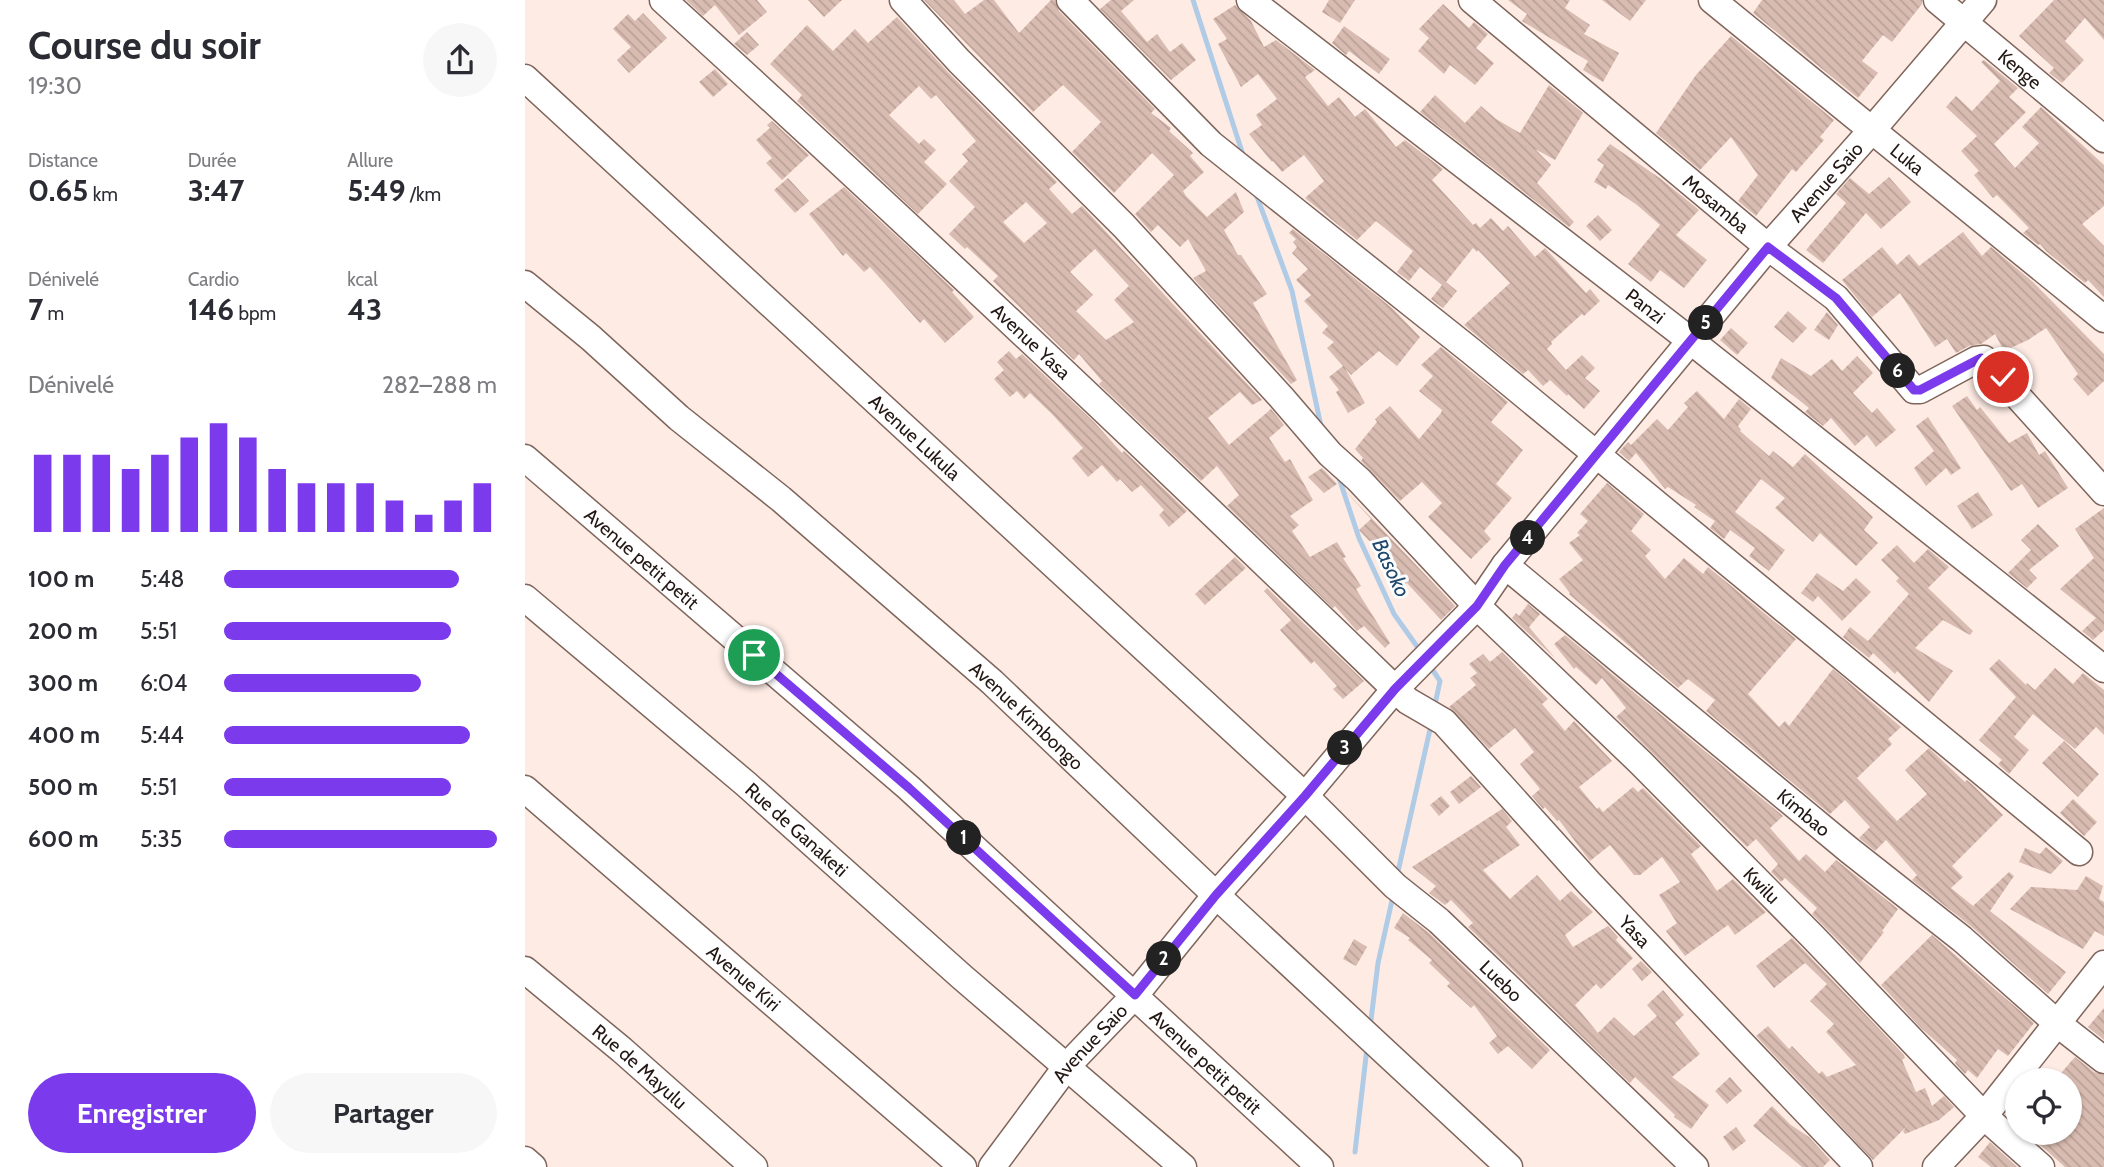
<!DOCTYPE html>
<html lang="fr">
<meta charset="utf-8">
<style>
:root{--surface:#fff;--page:#f7f7f7;--text:#2b2b33;--muted:#7c7c81;--accent:#7c3aed}
body{margin:0;font-family:Cabin,sans-serif;background:var(--page);color:var(--text);height:100vh;display:flex;flex-direction:column;font-size:26px;white-space:nowrap}
*{box-sizing:border-box;margin:0}
p{font-size:23px;color:var(--muted)}
.icon{flex:none;width:38px;height:38px;fill:none;stroke:currentColor;stroke-width:2;stroke-linecap:round;stroke-linejoin:round}
.map{position:relative;flex:1;overflow:hidden}
.panel{display:flex;flex-direction:column;background:var(--surface);width:525px}
.panel>*{flex:none}
.controls{position:absolute;left:1480px;top:1068px;display:grid;gap:14px}
.controls a{display:grid;place-items:center;width:77px;height:77px;border-radius:50%;background:var(--surface);box-shadow:0 2px 5px #0004;font-size:35px}
.pin{position:absolute;display:grid;place-items:center;width:60px;height:60px;color:#fff;margin:-30px;border:4px solid #fff;border-radius:50%;box-shadow:0 2px 7px #0007}
.km{position:absolute;width:35px;height:35px;margin:-18px;border-radius:50%;background:#222;color:#fff;font-size:19px;line-height:35px;text-align:center}
.round{display:grid;place-items:center;flex:none;width:74px;height:74px;border-radius:37px;background:var(--page)}
.summary{display:flex;align-items:center;justify-content:space-between;height:119px;padding:0 28px}
h1{font-size:38px;font-weight:700;line-height:52px}
.figures{display:grid;grid-template-columns:repeat(3,1fr);gap:10px;height:119px;padding:7px 28px}
.figures div{display:grid;align-content:center}
.figures b{font-size:30px;font-weight:700}
.figures small{font-size:19px;font-weight:400}
.figures p{font-size:19px}
.chart{height:196px;padding:14px 28px}
.chart p{display:flex;justify-content:space-between}
.chart svg{width:100%;height:126px;margin-top:7px;stroke:var(--accent);stroke-width:6}
.primary-button{display:flex;gap:14px;margin-top:auto;padding:14px 28px}
.primary-button a{flex:1;height:80px;border-radius:42px;background:var(--accent);color:#fff;font-size:28px;font-weight:700;line-height:80px;text-align:center}
.primary-button a+a{background:var(--page);color:var(--text)}
ul{padding:0 28px;list-style:none;font-size:23px}
li{display:grid;grid-template-columns:112px 84px 1fr;align-items:center;height:52px}
li i{height:18px;border-radius:9px;background:var(--accent)}
main{display:flex;flex:1;min-height:0}
.map>svg:first-child{display:block}
</style>
<main>
<section class="panel">
<div class="summary"><div><h1>Course du soir</h1><p>19:30</p></div><a class="round"><svg class="icon" aria-label="share" viewBox="0 0 24 24"><path d="M12 15V3M7 8l5-5 5 5M5 13v7h14v-7"/></svg></a></div>
<div class="figures">
<div><p>Distance</p><b>0.65<small> km</small></b></div>
<div><p>Durée</p><b>3:47</b></div>
<div><p>Allure</p><b>5:49<small> /km</small></b></div>
</div>
<div class="figures">
<div><p>Dénivelé</p><b>7<small> m</small></b></div>
<div><p>Cardio</p><b>146<small> bpm</small></b></div>
<div><p>kcal</p><b>43</b></div>
</div>
<div class="chart"><p><span>Dénivelé</span>282–288 m</p>
<svg viewBox="0 0 160 44" preserveAspectRatio="none"><path d="M5 44V17M15 44V17M25 44V17M35 44V22M45 44V17M55 44V11M65 44V6M75 44V11M85 44V22M95 44V27M105 44V27M115 44V27M125 44V33M135 44V38M145 44V33M155 44V27"/></svg>
</div>
<ul>
<li><b>100 m</b>5:48<i style="width:86%"></i></li>
<li><b>200 m</b>5:51<i style="width:83%"></i></li>
<li><b>300 m</b>6:04<i style="width:72%"></i></li>
<li><b>400 m</b>5:44<i style="width:90%"></i></li>
<li><b>500 m</b>5:51<i style="width:83%"></i></li>
<li><b>600 m</b>5:35<i style="width:100%"></i></li>
</ul>
<div class="primary-button"><a>Enregistrer</a><a>Partager</a></div>
</section>
<div class="map">
<svg width="1579" height="1167" viewBox="0 0 1579 1167">
<defs>
<pattern id="building-back-hatch" width="6" height="6" patternUnits="userSpaceOnUse" patternTransform="scale(1.75)"><rect width="6" height="6" fill="#d9bcb1"/><path d="M-1 5l2 2M0 0l6 6M5-1l2 2" fill="none" stroke="#baa197"/></pattern>
</defs>
<rect width="100%" height="100%" fill="#fdebe4"/>
<g fill="none" stroke-linecap="round" stroke-linejoin="round">
<path stroke="#b0cbe6" stroke-width="5" d="M668,0l51,158
M731,194l36,97 29,135
M813,475l21,63 35,76 27,38
M905,666l10,15 -6,28
M872,876l34,-151
M845,1028l8,-65 15,-67
M830,1152l12,-104"/>
</g>
<path fill="url(#building-back-hatch)" fill-rule="evenodd" d="M161,0h71l10,12 -28,23 -24,-30 -12,11z
M283,0h34l-18,17z
M399,0h30l11,14 19,-14h10l25,33 32,-33h4l4,11 96,98 -4,4 20,15 -2,3 24,22 -3,3 14,16 -21,19 3,5 21,21 29,-25 8,20 -20,18 14,25h3l26,39 -14,9 44,77 -6,4 -98,-106 13,-7 -18,-32 -8,8 -22,-22 -7,7 -16,-18 39,-39 -22,-22 -38,40 -42,-41 29,-30 -38,-37 -30,27z
M586,0h23l-13,11 26,31 10,-8 13,18 12,-9 14,17 -25,20 -71,-71z
M804,0h26l-15,23 -18,-11z
M983,0h62l-5,8 25,17 -6,9 35,19 -16,29 -20,-12 5,-9 -66,-40 5,-7z
M1077,0h44l-16,21z
M1237,0h160v4l-30,38 -9,-7 -21,26 16,12 -20,25 -105,-85z
M1529,0h50v40l-19,-22 -20,23 19,19 -22,23 -13,-10 5,-5 -35,-32z
M918,4l26,24 5,-6 14,12 -12,14 18,15 -19,22 -25,-20 -6,9 -26,-23 11,-13 -10,-9z
M710,5l16,16 13,26 12,-7 39,30 -10,7 23,29 11,-9 16,20 10,-8 31,38 9,-7 38,29 -11,11 41,45 3,-2 4,5 11,-10 12,13 5,-5 27,31 10,-9 41,45 4,-4 10,12 -16,15 -2,-2 -31,28 1,2 -5,5 19,21 16,-15 13,13 -10,10 15,13 -16,18 -16,-15 -1,2 -17,-16 -7,6 -15,-16 -5,4 -59,-49 46,-42 -32,-33 -1,2 -4,-4 -27,34 11,9 -14,17 -12,-9 11,-14 -22,-18 -11,14 -12,-9 16,-21 -37,-30 -19,19 -52,-42 19,-17 -20,-26 -22,17 -9,-11 -1,1 -23,-28 13,-9 -6,-10 21,-16 -19,-25 -17,13 -23,-43 9,-5 -14,-20z
M118,13l24,25 -38,35 -12,-13 14,-13 -18,-18 15,-15 7,7z
M372,17l51,55 109,110 -8,7 23,25 10,-8 180,194 -10,5 -12,-13 -32,26 21,27 42,-36 13,16 -15,13 16,24 5,-3 23,41 -23,16 9,9 -7,6 18,26 27,-15 9,15 -3,1 18,28 -5,3 34,54 -5,5 -21,-22 -7,5 -22,-25 -2,2 -106,-102 12,-11 -22,-29 -16,15 -102,-97 3,-3 -23,-27 -5,6 -81,-79 5,-5 -31,-29 -2,2 -16,-15 26,-27 -26,-26 19,-20 -6,-7 14,-13 -40,-46 -5,4 -12,-13 -30,29 30,29 5,-5 12,11 -12,12 23,22 -29,30 -121,-113 5,-6 -32,-31 37,-39 26,26 22,-22 13,14zM501,202l21,21 -23,20 -21,-21zM570,249l34,37 -15,14 20,22 -28,18 -30,-29 17,-16 -23,-23z
M819,26l46,33 -11,15 -30,-23 -3,4 -14,-12z
M222,32l12,13 -12,10 -13,-11z
M1206,36l103,84 -14,17 4,3 -28,32 -4,-3 -36,47 -18,-15 20,-26 -27,-38 -31,33 -44,-37 40,-58z
M1459,60l34,28 -9,9 17,15 -32,32 21,24 24,-25 -17,-16 19,-20 63,58v41l-22,18 22,22v51l-16,-17 -3,3 -39,-32 -6,-7 -2,1 -15,-12 6,-5 -32,-33 -4,3 -19,-23 5,-4 -18,-20 16,-15 -31,-29 10,-11 16,15 28,-30 -19,-19z
M190,69l13,15 -15,13 -14,-15z
M1024,85l34,28 -28,47 -20,-11 16,16 -14,18 37,39 -5,5 -149,-115 15,-17 30,28 16,-17 15,13 24,14z
M247,121l37,34 -27,25 -16,-17 6,-5 -16,-18 14,-12 -3,-3z
M1085,144l51,35 38,31 -23,25 31,25 -23,28 -24,-18 -9,12 -23,-18 32,-39 -23,-20 -29,-20 -2,4 -12,-7 10,-17 -7,-5z
M1364,177l22,25 -30,27 -15,-16 -43,50 -17,-13 40,-47 -10,-9 14,-16 19,16z
M263,178l21,23 -14,12 -21,-23z
M319,187l110,103 -2,2 22,25 -29,26 -21,-24 -4,4 -50,-56 -6,5 -18,-19 -3,3 -34,-42z
M1073,215l14,15 -12,11 -14,-15z
M768,229l99,79 28,29 -23,29 -18,-15 -28,24 -6,-7 20,35 -17,10 -12,-21 3,-2 -10,-13 14,-11 -16,-18 7,-6 -12,-9 6,-7 -24,-25 7,-6 -15,-15 12,-11 -16,-16 5,-6 -4,-5 3,-3 -7,-6z
M1438,232l19,24 9,-9 42,35 71,72v27l-16,15 -15,-17 5,-5 -32,-46 -18,12 -24,11 -9,-17 -14,10 -12,2 -13,7 -9,-14 -12,8 -35,-54 -28,24 -30,-37 40,-33 15,18 12,-11 10,12z
M1263,311l19,17 -14,15 -19,-16z
M1302,312l11,13 -9,15 -15,-10z
M1206,328l17,15 -11,12 -17,-15z
M916,347l67,55 -17,20 32,28 -27,34 16,14 -28,33 7,8 -20,20 -43,-42 14,-14 -20,-21 -22,19 -39,-40 2,-3 -8,-9 22,-27 -2,-3 15,-13 29,33 22,-26 1,-3 -23,-19 14,-15 -12,-11z
M484,351l7,8 6,-5 73,69 27,30 2,-2 63,60 -18,16 -10,-12 5,-5 -23,-25 -9,7 -12,-13 -3,3 -15,-17 -14,12 -16,-19 11,-10 -31,-34 -22,-21 -6,6 -7,-8 -7,6 -16,-18 10,-9 -7,-8z
M1332,356l16,17 -20,20 19,20 5,-5 19,22 -20,17 -9,-12 -12,11 -24,-28 -8,8 -18,-14 4,-4 -38,-30 10,-20 30,18 21,-17 10,12z
M1172,391l27,28 15,-20 12,10 -13,17 3,4 -1,1 29,25 4,-5 20,16 12,-13 68,63 -9,13 14,13 -22,23 -36,-33 -7,9 -38,-34 10,-10 -24,-19 -26,33 50,38 -16,21 -20,-15 6,-8 -25,-18 -6,9 -14,-11 5,-7 -21,-14 2,-2 -28,-18 -3,2 -29,-36 -7,8 -10,-9 9,-10 3,3 26,-26 11,11 20,-23 -4,-4z
M1442,396l10,14 3,-3 29,36 18,-10 12,22 6,-4 23,37 -30,20 -16,-24 -11,7 -59,-85z
M1403,417l33,51 -10,7 -5,-7 -20,18 -12,-18 20,-17 -18,-25z
M797,468l15,16 -13,9 -16,-16z
M1082,483l37,31 -13,17 20,19 -6,6 20,23 19,-21 19,16 5,-7 88,72 -48,55 31,33 6,-6 4,5 44,-57 68,58 -13,12 4,5 -35,34 40,43 30,-27 -22,-24 24,-22 36,34 2,-2 7,6 29,29 -51,51 11,11 -12,11 22,18 36,-34 5,4 -24,35 76,61 -18,22 -76,-67 -60,-47 5,-5 -31,-35 -11,11 -16,-13 11,-11 -25,-27 -15,14 -124,-103 9,-11 -27,-21 -10,9 -109,-94 1,-1 -11,-14 24,-19 -14,-17 11,-8 -3,-2 11,-12 -8,-7z
M814,484l116,122 -14,14 -34,-37 -6,4 -22,-28 4,-4 -24,-25 12,-11z
M1453,492l15,23 -21,14 -15,-23z
M1579,508v122l-11,10 -11,-9 14,-13 -36,-29 34,-31 -19,-29z
M1513,524l21,22 -30,24 8,8 -10,10 -19,-15 23,-23 -10,-10z
M1372,545l17,18 14,-14 21,18 -21,21 45,43 -3,4 -27,-15 -28,28 38,23 -24,31 -32,-31 -2,3 -22,-21 -4,5 -26,-21 7,-10 18,14 41,-47 -13,-13 3,-3 -18,-18z
M710,557l11,11 -41,37 -10,-11z
M1292,573l26,18 13,-13 15,14 -29,29 -24,-25 -5,6 -12,-9z
M742,588l97,93 -21,18 -10,-10 4,-3 -23,-25 -3,3 -31,-34 11,-10 -27,-29z
M1003,604l12,10 -11,13 26,31 -43,-40 4,-5 3,3z
M1040,635l218,181 -13,12 29,33 7,-7 19,18 11,-12 62,49 -16,22 2,1 -24,31 -48,-49 5,-6 -32,-30 -4,4 -10,-10 7,-8 -22,-25 -9,8 -131,-130 10,-9 -24,-30 -6,7 -20,-18 -2,2 -20,-25z
M977,652l46,47 -6,5 23,27 9,-10 38,40 -33,26 18,22 2,-2 4,5 30,-25 5,5 5,-4 58,58 -10,8 26,37 16,-12 33,33 -31,23 -7,-10 -43,31 -19,-25 11,-8 -18,-28 21,-13 -18,-25 -22,18h-6l-24,-30 -20,16 -31,-41 -2,1 -12,-14 -2,2 -11,-13 8,-7 -20,-25 14,-12 -19,-24 -26,21 -40,-42 27,-22 -6,-7 7,-5 -8,-9 14,-10 7,8z
M1474,659l27,26 1,-2 8,7 20,-22 18,16 10,-11 21,17v45l-8,-8 -21,22 -42,-35 -19,23 15,13 -20,24 -11,-10 4,-4 -23,-20 37,-43 -27,-28z
M1539,741l35,33 -21,23 -36,-34z
M946,776l10,11 -22,17 -9,-12z
M916,796l9,10 -11,10 -9,-11z
M1548,799l24,23 -13,14 -24,-23z
M977,809l10,12 -6,6 14,18 -37,25 27,29 27,-24 23,26 11,-10 22,21 -28,23 8,12 35,-21 10,11 -2,3 17,18 -32,31 -5,-5 -21,21 23,28 16,-16 20,19 23,-20 -10,-11 16,-15 21,25 -9,8 25,31 -28,23 37,28 -18,24 -17,-12 1,-2 -40,-38 -5,6 -162,-156 5,-4 -22,-23 -6,5 -16,-12 7,-7 -24,-19z
M1521,847l17,14 -12,13 -32,-12 6,-14 15,6z
M1561,876l17,10 -4,13 5,3v34l-9,-5 -12,18 -73,-40 21,-22 46,3z
M878,913l26,20 121,117 -18,19 -24,-23 -10,8 -9,-11 8,-7 -23,-31 -3,3 -24,-22 3,-3 -21,-20 3,-3 -24,-20 2,-2 -16,-10z
M1407,935l102,88 -26,33 -10,-7 -21,29 -9,-8 -3,4 -10,-11 2,-3 -36,-32 -40,-43z
M1267,938l112,117 1,3 -3,2 14,32 9,-4 7,18 12,-10 10,11 -15,13 -34,14 -2,-3 4,-5 -34,34 -117,-124 12,-10 21,23 3,-3 27,28 3,-3 5,6 29,-12 -30,-33 8,-8 -24,-23 17,-17 -22,-21 -31,25 -18,-22z
M829,939l13,8 -11,19 -13,-7z
M1116,961l11,11 -10,9 -10,-12z
M1579,1008v32l-16,-13z
M1550,1057l19,15 10,3v92h-39l-39,-35h44v-52h-15z
M1205,1077l12,14 -15,13 -12,-13z
M1493,1099v26l-12,-11z
M1247,1106l19,19 18,12 21,23 -7,7h-21l-49,-41z
M1211,1127l10,14 -13,10 -10,-14z
M1465,1142l27,25h-26l-13,-10z"/>
<g fill="none" stroke-linecap="round" stroke-linejoin="round">
<defs>
<g id="minor">
<path id="s1" d="M138,0c248,225 491,456 732,689l13,12 36,21 145,161 270,284"/>
<path id="s2" d="M378,0l56,61 165,165 157,171 49,57 29,26 118,126 164,157 172,174 171,179 57,51"/>
<path d="M545,0l141,144 260,207 608,501"/>
<path id="s3" d="M725,0l441,341 413,328"/>
<path id="s4" d="M947,0l296,247 68,51 78,92h6l56,-30 8,-1 120,133"/>
<path id="s5" d="M1187,0l392,319"/>
<path id="s6" d="M1412,0l167,139"/>
<path id="s7" d="M0,78l780,718 90,90 44,35 256,246"/>
<path id="s8" d="M0,284l66,54 88,80 102,81 211,183 224,213 293,272"/>
<path id="s9" d="M0,458l384,330 411,379"/>
<path id="s10" d="M980,565l344,285 113,89 96,85 46,36"/>
<path id="s11" d="M0,598l221,186 216,193 221,190"/>
<path id="s12" d="M0,789l438,378"/>
<path id="s13" d="M0,970l97,80 132,117"/>
<path d="M0,1160l8,7"/>
<path id="s14" d="M467,1167l75,-101 68,-71 81,-100 89,-99 90,-107 82,-83 28,-41 263,-318 104,-117 111,-130"/>
<path d="M1411,1167l48,-51 120,-152"/>
</g>
</defs>
<use href="#minor" stroke="#7f655b" stroke-width="29"/>
<use href="#minor" stroke="#fff" stroke-width="26"/>
</g>
<g fill="none" stroke-linecap="round" stroke-linejoin="round">
<defs>
<path id="route" d="M229,655l155,133 226,207 81,-100 89,-99 90,-107 82,-83 28,-41 263,-318 68,51 78,92h6l61,-32 8,3 14,16"/>
</defs>
<use href="#route" stroke="#fff" stroke-width="14"/>
<use href="#route" stroke="#7c3aed" stroke-width="9"/>
</g>
<g text-anchor="middle" stroke-width="6" stroke-linejoin="round" paint-order="stroke">
<g font-size="19" fill="#221713" stroke="#fcfcfc">
<text dy="7" stroke="none"><textPath href="#s6" startOffset="108">Kenge</textPath></text>
<text dy="7" stroke="none"><textPath href="#s5" startOffset="252">Luka</textPath></text>
<text dy="7" stroke="none"><textPath href="#s14" startOffset="1292">Avenue Saio</textPath></text>
<text dy="7" stroke="none"><textPath href="#s4" startOffset="318">Mosamba</textPath></text>
<text dy="7" stroke="none"><textPath href="#s3" startOffset="500">Panzi</textPath></text>
<text dy="7" stroke="none"><textPath href="#s1" startOffset="502">Avenue Yasa</textPath></text>
<text dy="7" stroke="none"><textPath href="#s7" startOffset="530">Avenue Lukula</textPath></text>
<text dy="7" stroke="none"><textPath href="#s9" startOffset="154">Avenue petit petit</textPath></text>
<text dy="7" stroke="none"><textPath href="#s8" startOffset="662">Avenue Kimbongo</textPath></text>
<text dy="7" stroke="none"><textPath href="#s10" startOffset="388">Kimbao</textPath></text>
<text dy="7" stroke="none"><textPath href="#s11" startOffset="357">Rue de Ganaketi</textPath></text>
<text dy="7" stroke="none"><textPath href="#s2" startOffset="1234">Kwilu</textPath></text>
<text dy="7" stroke="none"><textPath href="#s1" startOffset="1348">Yasa</textPath></text>
<text dy="7" stroke="none"><textPath href="#s12" startOffset="289">Avenue Kiri</textPath></text>
<text dy="7" stroke="none"><textPath href="#s7" startOffset="1330">Luebo</textPath></text>
<text dy="7" stroke="none"><textPath href="#s14" startOffset="158">Avenue Saio</textPath></text>
<text dy="7" stroke="none"><textPath href="#s9" startOffset="910">Avenue petit petit</textPath></text>
<text dy="7" stroke="none"><textPath href="#s13" startOffset="150">Rue de Mayulu</textPath></text>
</g>
<g font-size="21" font-style="italic" fill="#1e486c" stroke="#fcfcfc">
<text transform="translate(866 568) rotate(65)" y="7">Basoko</text>
</g>
</g>
</svg>
<div class="controls">
<a><svg class="icon" aria-label="locate" viewBox="0 0 24 24"><circle cx="12" cy="12" r="6"/><path d="M12 2v4M12 18v4M2 12h4M18 12h4"/></svg></a>
</div>
<div class="pin" style="left:229px;top:655px;background:#1e9e55"><svg class="icon" aria-label="arrive" viewBox="0 0 24 24"><path d="M6 21V4h12l-3 4 3 4H6"/></svg></div>
<div class="pin" style="left:1478px;top:377px;background:#d93025"><svg class="icon" aria-label="check" viewBox="0 0 24 24"><path d="M5 12l5 5 9-10"/></svg></div>
<b class="km" style="left:439px;top:838px">1</b>
<b class="km" style="left:639px;top:959px">2</b>
<b class="km" style="left:820px;top:748px">3</b>
<b class="km" style="left:1003px;top:538px">4</b>
<b class="km" style="left:1181px;top:323px">5</b>
<b class="km" style="left:1373px;top:371px">6</b>
</div>
</main>
